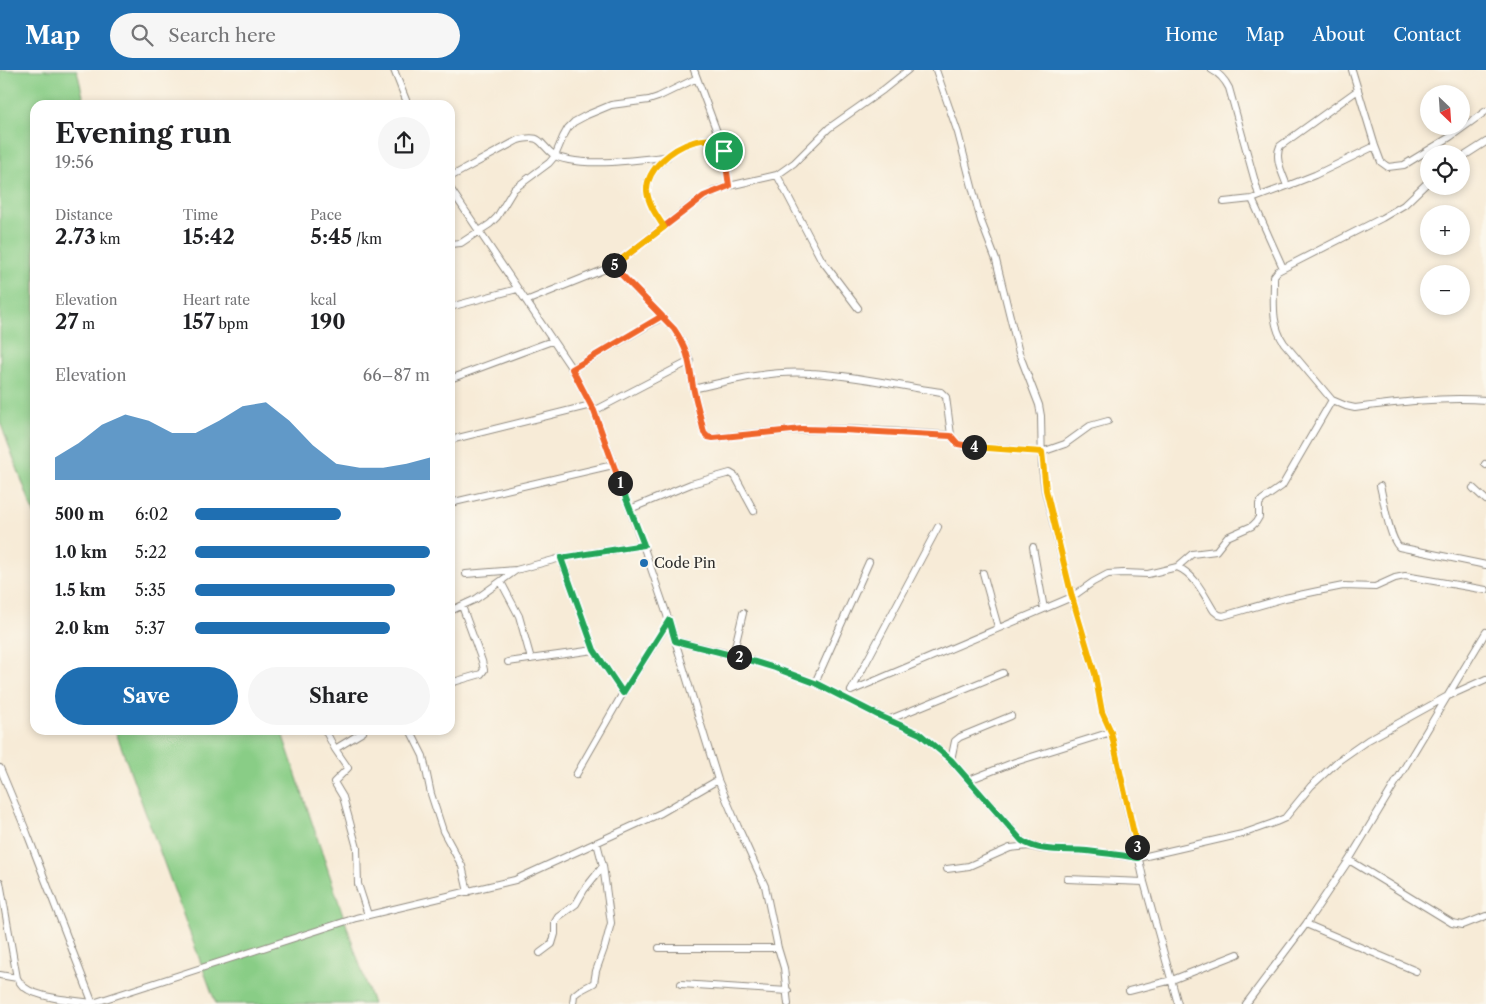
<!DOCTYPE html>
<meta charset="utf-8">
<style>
:root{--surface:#fff;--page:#f6f6f6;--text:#202124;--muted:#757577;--accent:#1f6fb2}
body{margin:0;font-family:"Libre Caslon Text",serif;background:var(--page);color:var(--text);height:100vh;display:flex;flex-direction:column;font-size:19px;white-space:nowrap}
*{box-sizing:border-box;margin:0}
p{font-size:16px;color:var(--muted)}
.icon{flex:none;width:28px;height:28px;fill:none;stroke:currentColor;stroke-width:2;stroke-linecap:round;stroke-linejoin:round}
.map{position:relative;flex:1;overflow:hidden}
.details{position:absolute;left:30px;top:30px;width:425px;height:635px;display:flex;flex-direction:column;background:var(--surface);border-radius:15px;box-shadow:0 2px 8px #0003}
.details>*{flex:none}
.needle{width:32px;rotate:155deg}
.tools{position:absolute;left:1420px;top:15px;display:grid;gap:10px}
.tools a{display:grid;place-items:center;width:50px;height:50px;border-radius:50%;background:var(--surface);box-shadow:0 2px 8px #0003;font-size:25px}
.pin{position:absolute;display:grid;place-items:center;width:42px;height:42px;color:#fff;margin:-21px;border:2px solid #fff;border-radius:50%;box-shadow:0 1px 5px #0007}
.km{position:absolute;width:25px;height:25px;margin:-12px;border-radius:50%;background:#222;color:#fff;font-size:14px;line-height:25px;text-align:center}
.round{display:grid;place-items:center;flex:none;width:52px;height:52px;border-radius:26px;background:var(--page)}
.overview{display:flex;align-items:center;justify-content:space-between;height:85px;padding:0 25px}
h1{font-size:28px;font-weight:800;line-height:38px}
.figures{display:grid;grid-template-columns:repeat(3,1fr);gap:8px;height:85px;padding:5px 25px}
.figures div{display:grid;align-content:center}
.figures b{font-size:21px;font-weight:800}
.figures small{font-size:14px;font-weight:400}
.figures p{font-size:14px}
.chart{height:140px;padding:10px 25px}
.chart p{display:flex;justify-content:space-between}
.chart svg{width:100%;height:90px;margin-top:5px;fill:var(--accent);opacity:.7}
.button{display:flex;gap:10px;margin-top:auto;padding:10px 25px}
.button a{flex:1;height:58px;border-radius:30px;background:var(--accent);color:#fff;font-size:20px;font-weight:800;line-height:58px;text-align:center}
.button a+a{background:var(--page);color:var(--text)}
ul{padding:0 25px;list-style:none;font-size:16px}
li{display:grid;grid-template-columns:80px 60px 1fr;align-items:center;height:38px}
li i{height:12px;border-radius:6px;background:var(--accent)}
header{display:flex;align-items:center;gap:30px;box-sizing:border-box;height:70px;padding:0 25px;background:var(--accent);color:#fff}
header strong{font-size:24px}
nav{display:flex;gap:28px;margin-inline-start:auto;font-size:18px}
.search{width:350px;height:45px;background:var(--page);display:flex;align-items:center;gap:12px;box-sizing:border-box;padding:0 18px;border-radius:28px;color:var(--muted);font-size:19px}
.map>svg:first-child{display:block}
</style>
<header>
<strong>Map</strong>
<div class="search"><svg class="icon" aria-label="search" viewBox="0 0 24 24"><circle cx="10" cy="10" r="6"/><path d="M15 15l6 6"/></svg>Search here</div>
<nav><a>Home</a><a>Map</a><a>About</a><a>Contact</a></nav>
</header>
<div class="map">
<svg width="1486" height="934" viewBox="0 0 1486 934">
<rect width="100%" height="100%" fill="#fbf7ec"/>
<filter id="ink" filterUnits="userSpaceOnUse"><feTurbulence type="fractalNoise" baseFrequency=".02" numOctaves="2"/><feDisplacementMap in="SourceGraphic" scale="10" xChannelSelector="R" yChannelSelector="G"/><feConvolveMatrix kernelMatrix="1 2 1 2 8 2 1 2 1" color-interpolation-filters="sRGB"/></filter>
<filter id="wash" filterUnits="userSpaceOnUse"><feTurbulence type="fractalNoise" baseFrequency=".0096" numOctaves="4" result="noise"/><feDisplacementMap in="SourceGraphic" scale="20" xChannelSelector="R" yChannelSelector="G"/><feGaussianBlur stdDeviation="1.12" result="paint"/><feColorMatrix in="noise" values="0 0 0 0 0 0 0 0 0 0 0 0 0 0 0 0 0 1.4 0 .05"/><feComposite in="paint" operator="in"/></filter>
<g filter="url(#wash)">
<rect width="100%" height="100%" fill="#f7ebd7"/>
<path fill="#89cd86" stroke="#5a7c58" d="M0,0h77l8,35h-50v411l-35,-94z
M115,660h166l92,274h-157z"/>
</g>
<g filter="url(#ink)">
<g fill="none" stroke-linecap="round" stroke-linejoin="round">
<defs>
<path id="minor" d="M394,0l14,35
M694,0l30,81 5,35
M936,0l22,63 23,88 15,39 23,93 20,52 2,11 1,52 3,22 27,107 23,78 7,36 9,21 33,150 34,122
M1212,0c8,4 13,10 17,18l30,108
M1352,0l23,76 6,16 7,5 16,-2 46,-28 36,-26
M1461,88l25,-16
M777,105l44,84 37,49
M450,107l68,-37c25,-6 20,3 36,15 4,3 10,4 15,5 30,6 68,-1 98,-3
M1429,111l-25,24 -22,13 -104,53 -4,5v5c0,22 -3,43 10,62l48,57 14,6 9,2c44,-6 87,-11 131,-8
M1287,116c-4,-12 -13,-27 -7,-40l78,-56
M450,118l122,181 22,42 49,134 26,76 49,159 20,47 27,59 13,62 6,20 4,36
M1252,129l31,69
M1224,132l28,-3 35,-13 28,-11 60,-29
M664,157c-7,-11 -16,-23 -17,-36 -1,-22 26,-43 46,-49 9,-3 18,-3 27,-2
M450,174l11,-1 6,-4 23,-15 7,-7 17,-28 35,-26 6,-7 8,-19 5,-9 6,-6 13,-7 24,-10 38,-5 9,-3 39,-19
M613,196l61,63c18,25 14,35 20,62 3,14 7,28 10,42l4,4 5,1c29,-3 59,-7 88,-8 50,-3 101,3 150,5
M526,231l87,-35 80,-62 21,-13 15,-5 48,-11 17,-12 35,-35 54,-38 25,-20
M450,237l67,-18
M572,299l90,-52
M450,309l102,-38
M693,319c38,-9 79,-19 118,-16 44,2 87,13 130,19l5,5 5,38 3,5 9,6 79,6 23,-8 25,-18 18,-5
M594,341l96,-50
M450,370l141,-35
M1485,394l1,1
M1380,416c4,15 9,51 19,61l87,18
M1473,418l13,12
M450,433l163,-38
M630,439l61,-25 39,-11 5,3 19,35
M1033,477l11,62
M561,488l33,92 29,43
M1177,497c18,7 27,28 37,44l5,4 4,1 62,-18 38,-8 20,-4 32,1 20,-9 10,-2 81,14
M983,503l15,54
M466,504l50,-4 45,-12 82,-13
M501,512l18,34 12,43
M450,541l26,-12 39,-28
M675,571l58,14 42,13 40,15 65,33 40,18 31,26 71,81 7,5 12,3 46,2 51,7 104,-24 34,-12 9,-4 26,-32 27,-25 30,-21 78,-43 40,-18
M733,585l10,-42
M508,592l86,-12
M450,613l31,-9 3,-4 -2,-9 -20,-55
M815,613l54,-121
M851,621l221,-94 21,-15 15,-8 15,-1 25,1 29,-7 15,-13 24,-3 11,-14 25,-11 4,-4 3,-5v-13l3,-4 20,-14 50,-86
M851,621l87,-164
M888,650l115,-47
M325,660l10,19
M410,660l13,26 8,38 12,37 19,35 6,26
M363,662l-28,17 13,19 -14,14 9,15 14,51 1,36 10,31
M951,690l4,-19 5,-4 51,-21
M0,698l27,65 66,171
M576,705l47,-82 46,-72
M969,710l46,-18 96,-30
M1349,790l103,63 11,2 23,-9
M947,799l22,-3 41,-18 19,-2
M1067,809l77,3
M0,812l17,96c2,3 4,7 7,9 13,11 52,14 69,16l263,-85 159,-38 146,-67 57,-33
M1306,854l110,47
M659,878h119
M540,883l12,-9 3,-10v-12l3,-5 18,-13 8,-14 19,-24
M0,905l17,3
M681,914l107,7
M1129,921l43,-11 66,-26
M573,934l1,-9 5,-4 15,-8 2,-12 9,-25 6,-23 -8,-57 -6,-23
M1246,934l60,-80 43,-64 137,-228"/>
</defs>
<use href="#minor" stroke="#918b81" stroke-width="8"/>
<use href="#minor" stroke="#fff" stroke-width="6"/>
</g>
</g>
<g fill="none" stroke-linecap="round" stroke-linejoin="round" filter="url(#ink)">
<defs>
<path id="split-1" d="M620,413l-26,-72 -22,-42 90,-53 -49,-50 91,-70 25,-10 -5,-35"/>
<path id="split-2" d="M620,413l24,62 -83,13 33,92 29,43 46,-73 6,21 64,16"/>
<path id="split-3" d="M739,587l36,11 40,15 65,33 40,18 31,26 71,81c19,12 44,8 65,10 17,2 34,4 51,7l-1,-11"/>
<path id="split-4" d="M974,377l68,5 4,38 26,107 23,77 7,38 9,20 26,115"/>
<path id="split-5" d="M614,195l-1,1 61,63c15,22 15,33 19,58 3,15 8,31 11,46l4,4 5,1 89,-9 41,1 108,6 7,8 16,3"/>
<path id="split-6" d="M614,195l50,-38c-7,-11 -16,-23 -17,-36 -1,-22 26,-43 46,-49 9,-3 18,-3 27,-2l4,11"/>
</defs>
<use href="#split-1" stroke="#fff" stroke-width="10"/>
<use href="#split-2" stroke="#fff" stroke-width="10"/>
<use href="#split-3" stroke="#fff" stroke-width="10"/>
<use href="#split-4" stroke="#fff" stroke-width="10"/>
<use href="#split-5" stroke="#fff" stroke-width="10"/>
<use href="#split-6" stroke="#fff" stroke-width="10"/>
<use href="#split-1" stroke="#f0652b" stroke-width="6"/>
<use href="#split-2" stroke="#22a559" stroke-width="6"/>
<use href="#split-3" stroke="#22a559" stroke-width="6"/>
<use href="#split-4" stroke="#f5b400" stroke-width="6"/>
<use href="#split-5" stroke="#f0652b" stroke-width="6"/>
<use href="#split-6" stroke="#f5b400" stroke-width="6"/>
</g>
<circle fill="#1f6fb2" stroke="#fbf7ec" stroke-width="2" cx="644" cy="493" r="5"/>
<g text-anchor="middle" stroke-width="4" stroke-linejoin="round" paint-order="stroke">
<g font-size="14" fill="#2b2b2b" stroke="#fbf7ec" text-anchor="start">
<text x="654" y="498">Code Pin</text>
</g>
</g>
</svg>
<div class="tools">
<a><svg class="needle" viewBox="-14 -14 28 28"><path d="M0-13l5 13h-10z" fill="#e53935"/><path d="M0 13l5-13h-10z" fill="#757577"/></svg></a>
<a><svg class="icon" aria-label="locate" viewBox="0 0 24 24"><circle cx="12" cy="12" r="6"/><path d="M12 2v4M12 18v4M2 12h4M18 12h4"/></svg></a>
<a>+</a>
<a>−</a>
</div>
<div class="pin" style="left:724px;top:81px;background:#1e9e55"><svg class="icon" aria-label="arrive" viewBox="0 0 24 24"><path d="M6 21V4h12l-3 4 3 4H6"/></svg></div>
<b class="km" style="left:620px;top:413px">1</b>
<b class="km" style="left:739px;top:587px">2</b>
<b class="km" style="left:1137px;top:777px">3</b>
<b class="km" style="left:974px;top:377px">4</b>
<b class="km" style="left:614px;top:195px">5</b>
<section class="details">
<div class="overview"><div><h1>Evening run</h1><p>19:56</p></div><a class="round"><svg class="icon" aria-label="share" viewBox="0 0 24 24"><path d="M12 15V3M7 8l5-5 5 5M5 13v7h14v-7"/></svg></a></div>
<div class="figures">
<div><p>Distance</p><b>2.73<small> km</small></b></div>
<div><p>Time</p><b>15:42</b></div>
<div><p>Pace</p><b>5:45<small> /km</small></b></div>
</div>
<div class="figures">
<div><p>Elevation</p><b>27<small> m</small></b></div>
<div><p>Heart rate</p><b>157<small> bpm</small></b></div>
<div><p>kcal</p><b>190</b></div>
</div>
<div class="chart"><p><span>Elevation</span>66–87 m</p>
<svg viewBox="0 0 160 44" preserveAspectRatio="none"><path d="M0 44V33L10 26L20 17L30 12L40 15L50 21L60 21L70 15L80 8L90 6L100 15L110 27L120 36L130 38L140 38L150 36L160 33V44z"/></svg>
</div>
<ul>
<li><b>500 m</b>6:02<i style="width:62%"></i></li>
<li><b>1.0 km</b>5:22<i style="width:100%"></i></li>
<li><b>1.5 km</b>5:35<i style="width:85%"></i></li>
<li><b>2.0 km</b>5:37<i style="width:83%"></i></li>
</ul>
<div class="button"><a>Save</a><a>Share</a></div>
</section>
</div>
